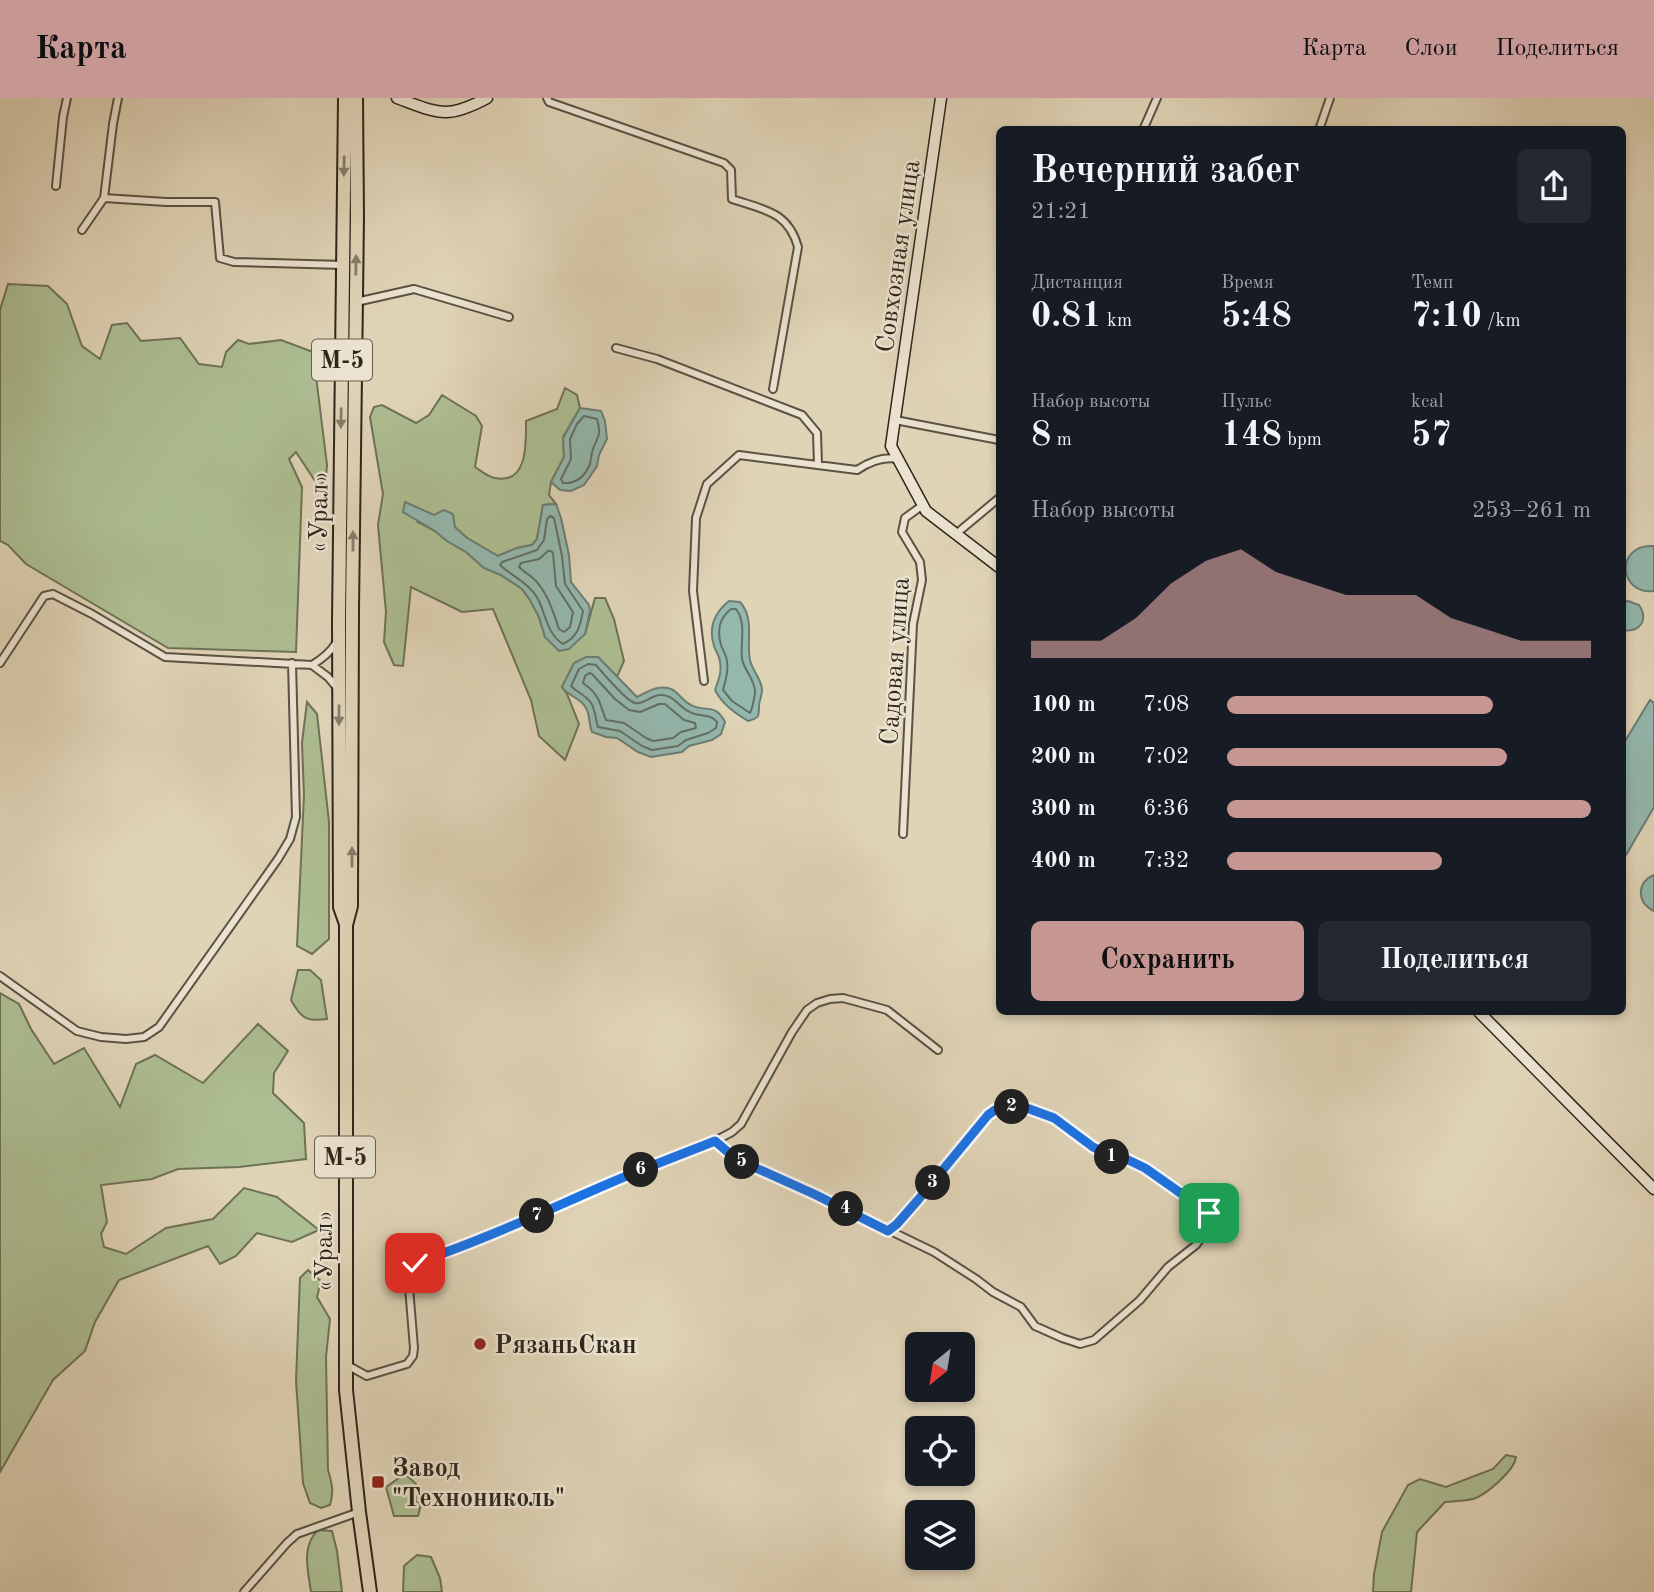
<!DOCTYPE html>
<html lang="ru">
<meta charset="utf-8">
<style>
:root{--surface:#171b24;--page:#242831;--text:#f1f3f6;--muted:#9ea1a6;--accent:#c59692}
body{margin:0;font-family:"Old Standard TT",serif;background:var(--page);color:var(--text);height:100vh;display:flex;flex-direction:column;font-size:26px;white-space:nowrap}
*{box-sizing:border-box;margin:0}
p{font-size:23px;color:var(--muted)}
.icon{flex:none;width:38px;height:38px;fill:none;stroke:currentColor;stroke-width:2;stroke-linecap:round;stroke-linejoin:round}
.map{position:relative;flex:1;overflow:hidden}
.drawer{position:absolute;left:996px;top:28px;width:630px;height:889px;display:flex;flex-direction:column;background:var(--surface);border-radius:10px;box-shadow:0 4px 10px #0003}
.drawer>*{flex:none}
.needle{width:46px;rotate:210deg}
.buttons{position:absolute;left:905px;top:1234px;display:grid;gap:14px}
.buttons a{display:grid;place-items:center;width:70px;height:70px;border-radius:10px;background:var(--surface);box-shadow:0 4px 10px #0003;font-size:35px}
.pin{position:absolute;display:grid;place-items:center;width:60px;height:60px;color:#fff;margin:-30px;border-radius:14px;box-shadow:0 4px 10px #0006}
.km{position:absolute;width:35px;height:35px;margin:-18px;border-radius:50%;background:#222;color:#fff;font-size:19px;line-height:35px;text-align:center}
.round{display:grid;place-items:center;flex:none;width:74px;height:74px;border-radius:10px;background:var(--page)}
.headline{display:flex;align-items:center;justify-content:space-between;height:119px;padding:0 35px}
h1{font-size:38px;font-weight:700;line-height:52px}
.figures{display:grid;grid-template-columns:repeat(3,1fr);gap:10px;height:119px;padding:7px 35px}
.figures div{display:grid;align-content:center}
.figures b{font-size:35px;font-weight:700}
.figures small{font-size:19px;font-weight:400}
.figures p{font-size:19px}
.chart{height:196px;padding:14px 35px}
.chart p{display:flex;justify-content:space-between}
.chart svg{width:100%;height:126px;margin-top:7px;fill:var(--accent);opacity:.7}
.cta{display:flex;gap:14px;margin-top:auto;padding:14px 35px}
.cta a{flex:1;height:80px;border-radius:10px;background:var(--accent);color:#111;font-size:28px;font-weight:700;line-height:80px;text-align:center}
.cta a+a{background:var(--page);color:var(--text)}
ul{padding:0 35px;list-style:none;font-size:23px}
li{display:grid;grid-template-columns:112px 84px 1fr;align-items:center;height:52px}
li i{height:18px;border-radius:9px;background:var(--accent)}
header{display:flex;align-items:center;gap:42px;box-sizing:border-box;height:98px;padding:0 35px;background:var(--accent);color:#111}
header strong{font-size:33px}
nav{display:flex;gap:38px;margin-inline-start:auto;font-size:24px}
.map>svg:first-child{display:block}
</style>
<header>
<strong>Карта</strong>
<nav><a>Карта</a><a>Слои</a><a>Поделиться</a></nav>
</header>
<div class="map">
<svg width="1654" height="1494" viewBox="0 0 1654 1494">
<rect width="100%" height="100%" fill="#e0d4b7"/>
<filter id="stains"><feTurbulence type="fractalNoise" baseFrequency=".00286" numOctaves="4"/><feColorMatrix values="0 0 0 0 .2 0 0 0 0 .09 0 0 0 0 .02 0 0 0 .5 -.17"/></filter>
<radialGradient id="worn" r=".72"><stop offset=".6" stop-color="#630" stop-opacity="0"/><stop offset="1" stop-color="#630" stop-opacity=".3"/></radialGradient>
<path fill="#adbe92" stroke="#6e7257" stroke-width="2" d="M8,186l40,2 19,18 15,42 18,13 12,-34 15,-2 14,18 39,-3 19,26 23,3 4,-15 12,-12 11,4 32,-4 32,12 14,113 -1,13 -7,9 -23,-35 -7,7 13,28 -6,165 -128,-4 -142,-84 -18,-19 -8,-4v-231z
M565,290l12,7 3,13 -17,29 1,20 -13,25 -2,13 7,9 -13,1 -6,34 -5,6 -15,3 -19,8 -31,-18 -13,-11 -1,-12h-19l-16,7 17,9 12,10 19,11 18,16 17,7 21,14 8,11 9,17 6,20 40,-3 10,-36h10l9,21 10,42 -7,16 -19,-20 -24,7 -12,23 5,7 12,30 -14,36 -26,-24 -8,-36 -38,-91 -31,3 -51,-25 -8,79 -9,-1 -10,-23 2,-30 -8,-87 5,-31 -13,-77 4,-10 8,-2 34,18 13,-8 13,-20 34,21 6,10 -7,41c6,4 13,10 20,11 33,7 31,-35 31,-57l31,-12z
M307,604l10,12 12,108v117l-17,15 -15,-8 7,-151 -2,-52z
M298,872h12l11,10 6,39c-21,3 -26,-1 -36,-19z
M0,895l19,11 12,25 23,35 30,-16 36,59 16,-43 19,-9 48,28 55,-59 30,27 -14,22 -1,20 31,30 2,36 -67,8 -61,2 -26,10 -51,6 6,37 -6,12 3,13 22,7 40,-26 47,-9 31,-31 33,9 42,33 -27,12 -35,-9 -21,23 -16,8 -12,-18 -89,34 -24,42 -10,29 -32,29 -53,92z
M308,1172l13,11 -4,16 13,22 -4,38 2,113c4,13 6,22 2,35l-9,3 -11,-5 -7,-20 -7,-102 4,-103z
M1506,1357l10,2c-2,14 -30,38 -43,42 -9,2 -19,2 -28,3l-28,30 -6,60h-38l1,-18 8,-42 26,-47 12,-6 26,8 47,-18z
M405,1376l11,10v18l5,2 -3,12h-24l-8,-29z
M318,1432l14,1 5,20 5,41h-31c-3,-21 -10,-46 7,-62z
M417,1457l14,2 9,21 2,14h-39l1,-26z"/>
<path fill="#94b8ae" stroke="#6b7e74" stroke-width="2" d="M580,310l21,3 4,10 2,18 -8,16 -2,11 -13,19 -13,6 -11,-1 -9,-8 13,-25 -1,-19z
M405,404l29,13 10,-5 9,4 2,13 12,11 31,18 19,-8 15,-3 5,-6 6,-34 13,-1 5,14 8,37 2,27 18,23 1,6 -5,23 -16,15 -10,2 -14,-14 -6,-20 -9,-17 -8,-11 -21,-14 -17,-7 -18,-16 -19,-11 -12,-10 -32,-19z
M1651,448h3v45c-35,4 -39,-45 -3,-45z
M729,503l11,1c15,17 6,38 10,58 2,10 12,20 12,30 0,6 -3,11 -3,16 0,11 0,12 -11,15 -13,-8 -26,-17 -33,-31 3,-9 7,-17 5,-28 0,-5 -4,-10 -6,-16 -6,-19 0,-33 15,-45z
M1628,503l11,4c10,15 1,28 -17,25v-28z
M586,559h12l39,40c6,-3 14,-8 21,-9 20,-3 19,10 33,17 14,8 24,-3 34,17l-4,12 -9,6 -23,6 -7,6 -31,5 -13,-5 -21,-14 -11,-1 -14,-5c-3,-7 -2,-15 -5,-22 -5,-12 -18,-13 -25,-23l12,-24z
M1650,602l4,3v104l-32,55v-116z
M1654,777v36c-17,-8 -18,-28 0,-36z"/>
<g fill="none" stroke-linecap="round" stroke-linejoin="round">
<path stroke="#616f65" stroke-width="2" d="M584,318l13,3c5,19 0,17 -5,33 0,2 -2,11 -2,12 -5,12 -14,20 -27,19l-2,-4 10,-20 -1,-20 7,-15z
M550,418l4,2 8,38 3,28 18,27c-3,15 -5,26 -20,33 -16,-10 -17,-29 -25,-45 -9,-16 -25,-22 -38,-34l2,-3 35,-12 7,-10 3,-21z
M548,453h3l2,2 3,33 17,26 -3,15 -6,5 -5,-3c-6,-18 -12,-38 -26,-51 -5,-4 -10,-7 -14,-11l2,-4 18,-4z
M731,511h5c11,14 4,34 6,50 2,11 13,21 13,32 0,6 -3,18 -5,22l-18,-12 -9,-11c2,-9 6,-18 4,-28 0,-6 -4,-11 -6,-17 -4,-14 -2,-27 10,-36z
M588,566l8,1c7,8 30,36 39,38 8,2 17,-8 25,-8 13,-1 18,11 28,16 10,7 21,1 29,11l-1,6 -8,5 -22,7 -8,6 -26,4 -10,-4 -22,-15 -22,-4c-2,-6 -2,-11 -4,-17 -3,-13 -15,-16 -23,-24l8,-17z
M589,575l3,1 23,25 14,11 11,2 19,-8h6l19,16 11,3 1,5 -15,4 -8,6 -20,3 -7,-3 -22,-15 -18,-3c-7,-18 -6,-25 -23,-37l2,-7z"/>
<defs>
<path id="street" d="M547,0l2,4 175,61 7,7 1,29c32,11 56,12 66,48l-25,142
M1143,32l14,-32
M1319,32l11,-32
M56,88l7,-69 4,-19
M104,100l62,4h49l5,56 14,4 109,3
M82,132l22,-32 9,-74 5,-26
M356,204l58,-13 95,28
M616,250l41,11 145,56 15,18 1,32
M895,322l104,20
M956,436l43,-36
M0,565l44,-67 9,-2 39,20 73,43 147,8 16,12 10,12
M312,567c10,-6 18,-12 24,-22
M704,583l-11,-90 3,-73 11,-34 32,-29 118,15c12,-8 26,-14 41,-11
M903,736l10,-210 9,-44 -2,-18 -18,-30 3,-14 18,-13
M0,878l77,55 24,6 25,2 18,-2 15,-10 119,-168 12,-20 6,-22 -4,-154
M715,1043l21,18 78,35 120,58 42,27 17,13 28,15 14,19 27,12 18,6 14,-4 46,-40 28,-33 28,-22 17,-23v-5c-15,-17 -64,-48 -85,-57 -6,-2 -11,-1 -16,-3 -10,-3 -20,-11 -28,-17 -22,-17 -42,-33 -72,-33 -10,1 -16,1 -24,8l-70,85 -21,24 -9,7
M347,1267l20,11 40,-12 6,-8 1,-8 -6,-73 7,-12 40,-13 94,-40 63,-28 103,-41 17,-9 9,-8 51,-92 15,-22 10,-7 13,-4 13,-1 44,12 51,40
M244,1494l43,-49 10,-9 62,-22"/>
<path id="secondary" d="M397,0c41,15 49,22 90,0
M941,0l-50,348 35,65 73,56
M1479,914l175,177"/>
<path id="highway" d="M345,0l-6,524 1,285 6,17
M356,0l1,119 -5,393 -1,296 -5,19v465l13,122 11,80"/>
</defs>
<use href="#street" stroke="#5a5243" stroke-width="10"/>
<use href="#secondary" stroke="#2e261c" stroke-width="13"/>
<use href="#highway" stroke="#2e261c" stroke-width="16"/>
<use href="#street" stroke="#ebe3d0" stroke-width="6"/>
<use href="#secondary" stroke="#ebe3d0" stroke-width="10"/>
<use href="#highway" stroke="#e0d4b7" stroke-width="12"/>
</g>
<defs><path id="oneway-solid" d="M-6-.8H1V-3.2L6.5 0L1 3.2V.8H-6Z" transform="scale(1.75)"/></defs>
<g fill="#877d6a">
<use href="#oneway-solid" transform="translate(344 68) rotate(91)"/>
<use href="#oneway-solid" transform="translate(356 167) rotate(-89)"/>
<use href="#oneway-solid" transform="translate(341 320) rotate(91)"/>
<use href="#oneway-solid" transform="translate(353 443) rotate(-90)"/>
<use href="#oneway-solid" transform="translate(339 617) rotate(90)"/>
<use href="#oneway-solid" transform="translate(352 759) rotate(-90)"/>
</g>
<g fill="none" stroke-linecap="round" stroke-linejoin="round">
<defs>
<path id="route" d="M415,1165c67,-22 130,-52 195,-80 35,-15 70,-28 105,-42l21,18 78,35 74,37 9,-7 21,-24 70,-85 7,-5 7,-2 22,-1 30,11 39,29 20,10 11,1 21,10 64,45"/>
</defs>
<use href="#route" stroke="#fff" stroke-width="14"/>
<use href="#route" stroke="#1a73e8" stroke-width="9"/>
</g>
<g fill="#8f2418" stroke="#ebe3d0" stroke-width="2.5">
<circle cx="480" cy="1246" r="7"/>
<rect x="371" y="1377" width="14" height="14" rx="3.5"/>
</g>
<g text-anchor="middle" stroke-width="5" stroke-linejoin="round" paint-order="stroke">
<g fill="#ebe3d0" stroke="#675f52" stroke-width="2">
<rect x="312" y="241.5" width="60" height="41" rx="5"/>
<rect x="315" y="1038.5" width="60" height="41" rx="5"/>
</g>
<g font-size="24" font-weight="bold" fill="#2e261c">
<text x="342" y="270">М-5</text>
<text x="345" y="1067">М-5</text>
</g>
<g font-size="26" fill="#2e261c" stroke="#ebe3d0">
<text transform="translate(897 158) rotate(-82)" y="9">Совхозная улица</text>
<text transform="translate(318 414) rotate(-89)" y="9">«Урал»</text>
<text transform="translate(894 563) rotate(-86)" y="9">Садовая улица</text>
<text transform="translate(323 1153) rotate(-90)" y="9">«Урал»</text>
</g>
<g font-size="26" font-weight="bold" fill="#2e261c" stroke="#ebe3d0" text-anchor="start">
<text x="494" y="1255">РязаньСкан</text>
<text x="392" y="1378">Завод<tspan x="392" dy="30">"Технониколь"</tspan></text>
</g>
</g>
<rect width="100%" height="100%" filter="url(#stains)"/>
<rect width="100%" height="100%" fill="url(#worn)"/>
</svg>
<div class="buttons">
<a><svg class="needle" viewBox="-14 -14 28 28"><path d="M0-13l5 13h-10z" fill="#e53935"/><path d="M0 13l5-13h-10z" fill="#9ea1a6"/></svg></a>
<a><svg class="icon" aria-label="locate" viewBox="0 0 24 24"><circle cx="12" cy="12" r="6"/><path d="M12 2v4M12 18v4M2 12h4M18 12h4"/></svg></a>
<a><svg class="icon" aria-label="layers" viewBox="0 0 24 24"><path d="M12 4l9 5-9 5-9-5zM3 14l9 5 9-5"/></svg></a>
</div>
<div class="pin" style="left:1209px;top:1115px;background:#1e9e55"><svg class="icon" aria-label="arrive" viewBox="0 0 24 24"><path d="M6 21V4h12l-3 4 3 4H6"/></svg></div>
<div class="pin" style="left:415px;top:1165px;background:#d93025"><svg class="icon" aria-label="check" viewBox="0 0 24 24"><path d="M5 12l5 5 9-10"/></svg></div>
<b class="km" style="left:1112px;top:1059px">1</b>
<b class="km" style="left:1012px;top:1009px">2</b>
<b class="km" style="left:933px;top:1085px">3</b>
<b class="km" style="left:846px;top:1111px">4</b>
<b class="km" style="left:742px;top:1064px">5</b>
<b class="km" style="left:641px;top:1072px">6</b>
<b class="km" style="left:537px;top:1118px">7</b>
<section class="drawer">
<div class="headline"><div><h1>Вечерний забег</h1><p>21:21</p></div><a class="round"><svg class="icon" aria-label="share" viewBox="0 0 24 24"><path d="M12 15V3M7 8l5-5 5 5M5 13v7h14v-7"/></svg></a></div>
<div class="figures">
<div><p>Дистанция</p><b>0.81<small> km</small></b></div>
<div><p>Время</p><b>5:48</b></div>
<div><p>Темп</p><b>7:10<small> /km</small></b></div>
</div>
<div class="figures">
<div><p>Набор высоты</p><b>8<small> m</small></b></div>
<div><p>Пульс</p><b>148<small> bpm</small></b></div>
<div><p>kcal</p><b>57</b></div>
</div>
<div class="chart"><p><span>Набор высоты</span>253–261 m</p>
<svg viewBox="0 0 160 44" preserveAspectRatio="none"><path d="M0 44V38L10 38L20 38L30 30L40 18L50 10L60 6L70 14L80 18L90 22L100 22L110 22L120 30L130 34L140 38L150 38L160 38V44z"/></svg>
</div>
<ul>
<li><b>100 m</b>7:08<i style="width:73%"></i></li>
<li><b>200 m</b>7:02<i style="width:77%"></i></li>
<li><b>300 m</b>6:36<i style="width:100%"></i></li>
<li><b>400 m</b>7:32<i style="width:59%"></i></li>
</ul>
<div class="cta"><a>Сохранить</a><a>Поделиться</a></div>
</section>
</div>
